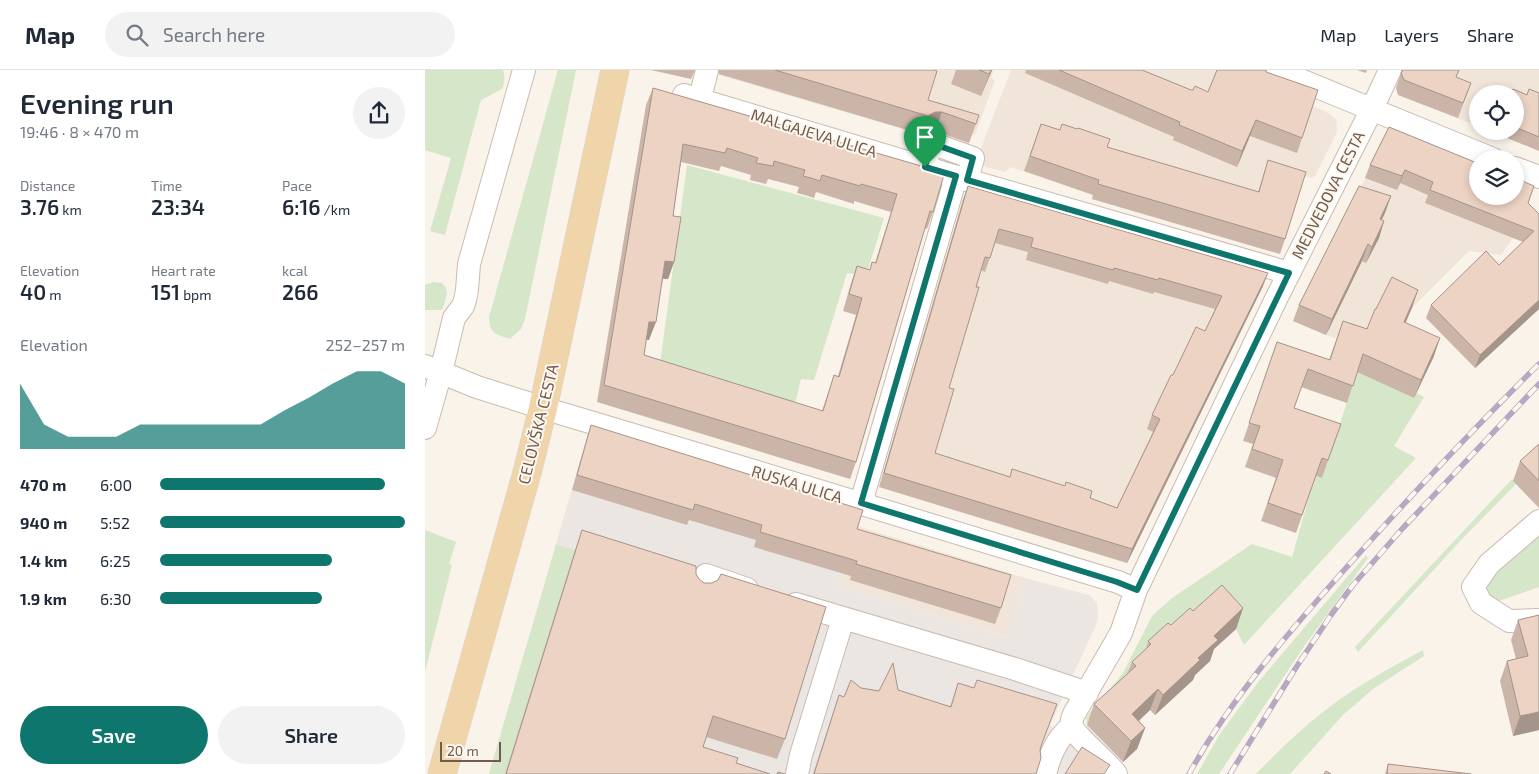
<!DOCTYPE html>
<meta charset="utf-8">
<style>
:root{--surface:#fff;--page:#f2f2f3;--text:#1f2937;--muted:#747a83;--line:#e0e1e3;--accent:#0f766e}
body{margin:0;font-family:"Exo 2",sans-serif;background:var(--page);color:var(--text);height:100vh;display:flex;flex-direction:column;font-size:19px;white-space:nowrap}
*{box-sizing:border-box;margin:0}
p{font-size:16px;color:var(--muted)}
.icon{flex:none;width:28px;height:28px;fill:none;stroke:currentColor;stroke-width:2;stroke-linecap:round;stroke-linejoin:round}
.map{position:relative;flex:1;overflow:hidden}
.panel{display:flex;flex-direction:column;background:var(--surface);width:425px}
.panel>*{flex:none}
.fabs{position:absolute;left:1044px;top:15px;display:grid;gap:10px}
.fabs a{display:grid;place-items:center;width:55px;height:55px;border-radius:50%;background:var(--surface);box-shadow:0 2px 8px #0003;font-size:25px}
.scale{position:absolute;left:15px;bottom:12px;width:61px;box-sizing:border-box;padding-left:5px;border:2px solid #715b50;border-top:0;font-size:14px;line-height:18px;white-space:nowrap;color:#715b50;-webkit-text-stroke:4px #fdf7ee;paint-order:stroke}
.pin{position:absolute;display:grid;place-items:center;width:42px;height:42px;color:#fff;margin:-51px -21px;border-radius:50% 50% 50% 0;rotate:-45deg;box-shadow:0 0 5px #0007}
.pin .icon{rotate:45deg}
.round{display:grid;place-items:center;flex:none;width:52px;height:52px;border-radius:26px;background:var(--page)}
.summary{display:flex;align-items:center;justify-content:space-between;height:85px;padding:0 20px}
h1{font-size:28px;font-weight:600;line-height:38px}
.metrics{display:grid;grid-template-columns:repeat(3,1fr);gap:8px;height:85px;padding:5px 20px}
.metrics div{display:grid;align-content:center}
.metrics b{font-size:21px;font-weight:600}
.metrics small{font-size:14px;font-weight:400}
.metrics p{font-size:14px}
.chart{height:140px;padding:10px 20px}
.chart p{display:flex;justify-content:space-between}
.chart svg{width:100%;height:90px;margin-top:5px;fill:var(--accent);opacity:.7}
.cta{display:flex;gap:10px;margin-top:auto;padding:10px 20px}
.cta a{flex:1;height:58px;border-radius:30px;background:var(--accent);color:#fff;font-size:20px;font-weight:600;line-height:58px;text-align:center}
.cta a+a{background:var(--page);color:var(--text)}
ul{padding:0 20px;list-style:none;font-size:16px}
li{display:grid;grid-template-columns:80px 60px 1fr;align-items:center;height:38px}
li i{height:12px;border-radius:6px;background:var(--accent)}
header{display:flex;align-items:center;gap:30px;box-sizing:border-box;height:70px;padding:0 25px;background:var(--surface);border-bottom:1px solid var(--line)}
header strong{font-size:24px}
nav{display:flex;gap:28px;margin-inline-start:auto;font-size:18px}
.search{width:350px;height:45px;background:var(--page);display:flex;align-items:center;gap:12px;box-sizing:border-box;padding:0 18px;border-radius:28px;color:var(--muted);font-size:19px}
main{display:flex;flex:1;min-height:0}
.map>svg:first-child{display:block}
</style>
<header>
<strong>Map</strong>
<div class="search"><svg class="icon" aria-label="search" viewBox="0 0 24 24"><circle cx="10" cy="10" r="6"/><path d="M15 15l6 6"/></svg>Search here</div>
<nav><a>Map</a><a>Layers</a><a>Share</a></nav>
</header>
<main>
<section class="panel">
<div class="summary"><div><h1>Evening run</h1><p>19:46 · 8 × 470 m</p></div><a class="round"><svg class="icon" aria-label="share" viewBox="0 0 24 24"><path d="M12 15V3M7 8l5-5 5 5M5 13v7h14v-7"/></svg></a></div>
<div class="metrics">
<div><p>Distance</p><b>3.76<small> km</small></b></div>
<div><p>Time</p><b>23:34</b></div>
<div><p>Pace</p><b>6:16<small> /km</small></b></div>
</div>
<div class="metrics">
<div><p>Elevation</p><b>40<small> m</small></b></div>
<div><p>Heart rate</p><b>151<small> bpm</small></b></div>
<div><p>kcal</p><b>266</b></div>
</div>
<div class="chart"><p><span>Elevation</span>252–257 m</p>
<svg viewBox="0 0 160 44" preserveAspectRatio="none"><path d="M0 44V12L10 32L20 38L30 38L40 38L50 32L60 32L70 32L80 32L90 32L100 32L110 25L120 19L130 12L140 6L150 6L160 12V44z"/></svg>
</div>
<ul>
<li><b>470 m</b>6:00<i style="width:92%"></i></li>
<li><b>940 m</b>5:52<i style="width:100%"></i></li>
<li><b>1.4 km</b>6:25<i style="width:70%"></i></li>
<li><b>1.9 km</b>6:30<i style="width:66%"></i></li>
</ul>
<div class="cta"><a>Save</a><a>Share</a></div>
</section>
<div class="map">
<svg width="1114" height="704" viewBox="0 0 1114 704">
<rect width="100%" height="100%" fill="#faf3e9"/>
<path fill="#f0e5d8" d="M288,0h281l-3,8 4,2 -20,55 -3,-1 -5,15 -34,-16 -14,-3 -2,3 -205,-60z
M586,0h235l67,36 17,8 6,6 1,12 -22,44 -4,2 -8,-2 -23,78 -188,-55 1,-2 -2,-3 -81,-27 -5,5 -30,-8z
M980,0h134v81l-48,-20h24v-37h-38v32l-79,-31z
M959,71l93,55h38l15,3 -17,39 -12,17 -32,-4 -57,57 -52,38 -34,-11 -33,-14z
M538,129l300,87 -136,277 -248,-76z
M432,456l168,52 -18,59 -168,-51z"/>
<path fill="#ebe6e1" d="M161,371l271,85 -18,60 167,51 19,-59 64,17 8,8 1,15 -2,7 -46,100 22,19 15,-19 35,38 4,11h-637z"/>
<path fill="#d5e6c9" d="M0,0h78c2,7 2,13 -1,19l-21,11 -36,135 -15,-4 21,-73 -26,-8z
M133,0h18l-51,249 -4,10 -11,10c-15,-5 -20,-5 -21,-22z
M262,95l197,53 -18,58 -19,-3 -33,107 -13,-1 -8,33 -134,-41z
M8,212l9,1c9,8 3,17 0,27h-17v-25z
M932,302l57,26 2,-5 8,4 -30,49 22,12 -172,187 -8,-16 -149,96 -1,-7 4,-6 9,-9 24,-30 29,-57 20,-18 80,-54 40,13 23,-81 7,2z
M1087,409l4,5 -52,53 -106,115 -3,-5z
M0,460l31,12 -7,22 3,1 -27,107z
M1114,462v55l-46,16 -8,-11 1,-12z
M131,475l19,5 -70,224h-16z
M941,485l2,3 -65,90 -84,126h-22l23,-40 39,-53z
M998,580l1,6 -51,33 -30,26 -53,59h-34c22,-23 46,-46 71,-65 29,-23 63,-41 96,-59z"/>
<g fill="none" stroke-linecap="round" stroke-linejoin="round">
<defs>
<path id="minor" d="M851,0l217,89
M259,25l283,85 322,93
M275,29l7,-29
M500,97l6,-24 42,15 -6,22
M1090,98l24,9
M0,296l52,21 66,21 201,60 374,114 18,8
M0,358l16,-56 13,-54 9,-12 2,-6 2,-10 2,-26 55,-194
M436,433l95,-326
M1114,451l-50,43 -16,23 8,16 28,18 30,-1
M276,521l5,-16 41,14
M371,534l219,65 72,24
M372,704l4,-19 42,-136
M620,704c5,-19 11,-35 27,-48
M691,704c-9,-13 -41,-37 -44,-48 -1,-4 0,-8 2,-12l47,-81 15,-43 12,-25 129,-268 95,-188 18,-39"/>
<path id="major" d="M17,704l86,-305 15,-61 72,-338"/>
</defs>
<use href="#minor" stroke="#cabbb0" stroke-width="24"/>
<use href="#major" stroke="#d7d1ce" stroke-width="29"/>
<use href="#minor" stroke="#fff" stroke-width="22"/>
<use href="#major" stroke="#f0d4aa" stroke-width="28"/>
<defs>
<path id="rail" d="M764,704c39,-71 94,-135 148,-196 65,-73 132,-145 202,-214
M805,704l67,-108 34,-51 22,-30 49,-56 137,-145"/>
</defs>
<use href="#rail" stroke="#b6a8c2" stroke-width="5.5"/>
<use href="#rail" stroke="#fdf7ee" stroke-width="4" stroke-dasharray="11" stroke-linecap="butt"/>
</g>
<path fill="#cbb5a9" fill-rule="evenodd" d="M226,0h44l-4,9z
M294,0h215l-6,30 48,24 -7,19 -34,-12 -7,-1 -7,4 -202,-60z
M531,0h36l-11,26 -30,-12z
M601,0h116l49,20 17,2 9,-22h50l-1,2 36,66 -5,15 -47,-17 -13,31 -64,-27 1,-3 -149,-64z
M932,0h10l-1,3z
M976,3l56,5 14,5 -13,35 -60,-23 -2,-7z
M228,18l288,86 -8,38 -6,17 -2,-1 -69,234 -6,17 -253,-77 49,-297zM256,92l38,9 2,-5 30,9 -1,5 16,4 2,-5 31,8 -2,6 8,2 9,3 2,-6 38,12v-3l37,11 -16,51 -3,-1 -2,8 -13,-4 -6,17 -8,28 13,4 -18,61 -4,-1 -12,36 -178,-56 2,-16 3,1 14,-61h5l6,-17 -1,-46z
M1114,23v58l-44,-18 1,-2h19v-37l12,1z
M616,54l66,23 151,45 10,-32 17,79 -5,15 -188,-55 1,-4 -69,-24z
M964,57l139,76 11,11v95l-64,59 -49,-50 5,-13 68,-40 24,-23 -98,-39 3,-8 -28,-12 -3,7 -32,-12 5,-13z
M543,116l295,100 -136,277 -248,-76 84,-288zM570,173l33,9 -2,8 82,24 1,-3 44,13 1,-2 61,17 -10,22 -32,44 -21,40 -5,14 6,3 -36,76 -27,-10 -81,-21 -74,-24 14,-65 32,-118 4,2z
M966,126l-9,24 2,1 -5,17 -13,25 -4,-2 -36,74 -33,-14 6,-16z
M993,220l-13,32 29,34 -20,42 -57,-26 -10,31 -46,-16 -7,21 47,16 -19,54 -6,-2 -20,57 -35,-12 15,-43 -31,-11 8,-23 -10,-3 34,-99 52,18 14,-39 24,8 9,-20z
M166,355l266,104 144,79 -6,16 -145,-44 1,-4 -97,-29 2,-7 -67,-20 -2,5 -115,-35 14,-49z
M1114,374v64l-26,-27 7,-20z
M157,460l114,44 89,165 -8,20 -71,-22 -3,10 33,16 34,11h-265l70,-224z
M818,538l-7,21 -22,20 -4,12 -15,14 -2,5 -38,35 -5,-5 -11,11 6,7 -8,21 -14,13 -36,-37 7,-21 33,-30 5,-12 14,-13 2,-8 23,-16z
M1114,545v115l-26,6 -13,-55 7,-20 9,-2 -5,-19 7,-20z
M533,613l16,5 83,16 -17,44 -4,26h-223l19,-58 7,-21 5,2 17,-9 18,3 19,-1 52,17z
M963,694l83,10h-86z"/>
<path fill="#a59489" d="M566,0h1l-11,26z
M510,42h7l-7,19 -7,-1 -7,4 7,-18z
M831,50l-6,16 -13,31 5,-16z
M980,100l-5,13 -3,7 5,-14z
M966,126l-6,17 -11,22 6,-16z
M959,151l-5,17 -13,25 6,-16z
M943,174l-6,17 -36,74 6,-16z
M240,191l9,1 -6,17 -9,-1z
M843,203l-5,13 -136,277 5,-14z
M993,220l-6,18 -14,32 6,-18z
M1114,230v9l-64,59 5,-13z
M224,252h7l-7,18 -6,-1z
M1015,268l-6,18 -20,42 7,-18z
M818,538l-7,21 -22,20 -4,12 -15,14 -2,5 -38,35 8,-20 35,-37 16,-22z
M733,619l-8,21 -26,24 8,-20z
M1114,642v18l-26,6 7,-20z
M720,658l-8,21 -14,13 8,-21z"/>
<path fill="#ecd3c4" stroke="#a59489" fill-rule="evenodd" d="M350,0h159l3,1 -9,29 51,15 -3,9 -34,-12h-7l-7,4z
M554,0h12l-2,4z
M634,0h83l49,20h2l2,-4 13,6 9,-22h49v2l52,18 -16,48 -46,-18 -14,31 -63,-26 1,-3z
M978,0h56l-3,7 15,6 -8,20 -59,-23 -3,-7z
M228,18l289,84 -1,2 3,1 -11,37 -3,-1 -74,251 -252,-77zM258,74l42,9 2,-5 31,10 -2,5 17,3 1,-5 31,9 -2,6 8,2 9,3 2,-6 38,11 1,-2 36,10 -21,69 -4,-1 -2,8 -13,-4 -8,28 13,4 -23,79 -5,-2 -11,36 -179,-56 5,-33h7l9,-61 9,1 7,-45 -8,-1z
M1088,19l14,6 2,-6 10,4v44l-24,-10v-33h-4z
M616,54l19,6 2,-6 15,5 1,-1 32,11 -3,8 152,45 9,-32 38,12 -21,67 -187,-55 1,-4 -69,-24z
M964,57l88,36v33h38v-18l19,8 -6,17 11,11v86l-59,55 -49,-50 55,-54 13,14 35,-34 -104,-41 3,-8 -28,-12 -3,6 -32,-11z
M543,116l300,87 -136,276 -248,-76zM574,159l34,9 -2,9 82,23 1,-2 44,12 1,-2 63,18 -17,35 -9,-4 -23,48h-2l-19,40 8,4 -43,89 -27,-10 2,-7 -26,-9 -1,4 -53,-17 -2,8 -75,-24 19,-64 -5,-1 30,-101h-3l9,-30 5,1z
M934,116l32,10 -11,23 4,2 -12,26 -4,-3 -36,75 -33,-14z
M967,207l26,13 -14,32 36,16 -19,42 -58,-26 -10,32 -45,-17 -14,39 47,16 -13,36 -6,-2 -20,57 -34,-12 15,-43 -31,-11 8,-23 -11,-3 28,-81 53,18 13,-39 24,8 8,-20h1z
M166,355l272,85 -6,19 154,46 -10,33 -145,-44 1,-3 -97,-29 2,-7 -67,-21 -2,6 -116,-35z
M1114,374v37l-19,-20z
M157,460l114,36v8l3,5 5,4h8l6,-3 3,-6 105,33 -41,132 -72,-23 -10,31 35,11 -2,5 34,11h-264z
M797,515l21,23 -29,28 4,4 -20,18 2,2 -37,35 -5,-6 -26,25 13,14 -14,13 -37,-37 42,-38 -4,-4 19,-18 -3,-3 20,-18 3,2 19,-17 3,3z
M1114,545v97l-19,4 -13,-55 21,-5 -10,-36z
M468,593l5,27 53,17 7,-24 16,5 3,-8 80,24 -15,39 -2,7 1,8 -5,16h-222l25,-79 5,2 7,-17 10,8 18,3z
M657,677l28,18 -6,9h-39z
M963,694l83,10h-84z
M901,701l5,3h-7z
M353,702l7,2h-8z"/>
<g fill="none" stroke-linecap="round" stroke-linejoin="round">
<defs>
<path id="route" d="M506,73l42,15 -6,22 322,93 -152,317 -20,-8 -256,-79 95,-327 -31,-9z"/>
</defs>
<use href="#route" stroke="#fff" stroke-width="10"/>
<use href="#route" stroke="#0f766e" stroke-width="6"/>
</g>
<g text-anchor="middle" stroke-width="4" stroke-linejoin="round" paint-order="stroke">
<g font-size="16" fill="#715b50" stroke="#fdf7ee">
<text transform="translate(389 63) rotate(17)" y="6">MALGAJEVA ULICA</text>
<text transform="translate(903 125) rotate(-63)" y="6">MEDVEDOVA CESTA</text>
<text transform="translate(113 354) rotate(-76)" y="6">CELOVŠKA CESTA</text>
<text transform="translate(372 414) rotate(17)" y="6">RUSKA ULICA</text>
</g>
</g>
</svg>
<div class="fabs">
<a><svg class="icon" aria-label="locate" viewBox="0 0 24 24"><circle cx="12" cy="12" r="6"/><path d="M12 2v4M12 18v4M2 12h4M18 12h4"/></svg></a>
<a><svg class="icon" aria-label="layers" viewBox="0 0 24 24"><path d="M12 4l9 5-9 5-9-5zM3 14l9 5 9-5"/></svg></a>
</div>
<div class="scale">20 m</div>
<div class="pin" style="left:500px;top:97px;background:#1e9e55"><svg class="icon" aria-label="arrive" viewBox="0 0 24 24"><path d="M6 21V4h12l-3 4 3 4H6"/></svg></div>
</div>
</main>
